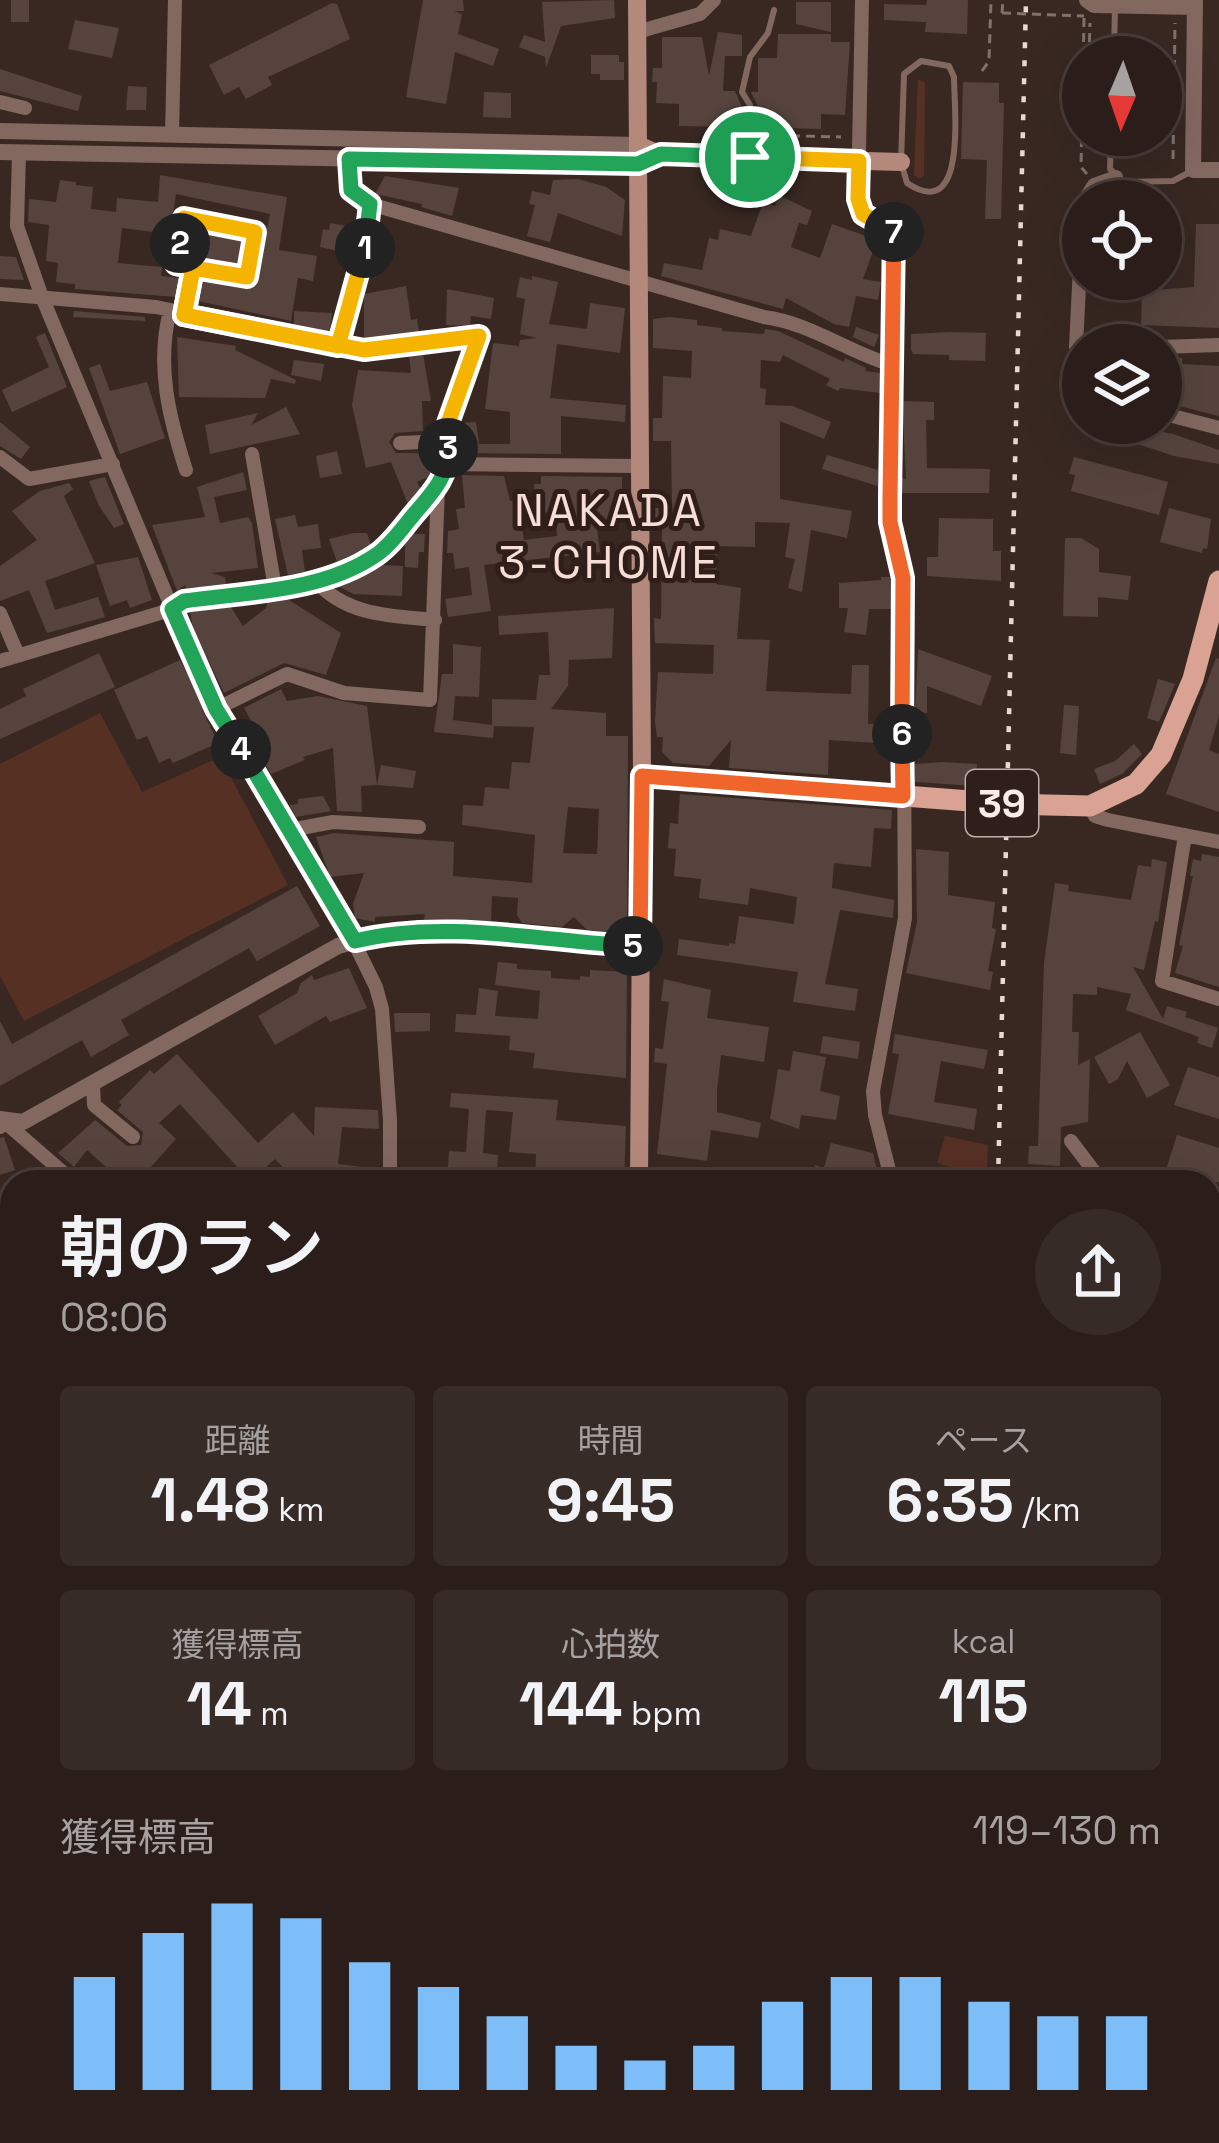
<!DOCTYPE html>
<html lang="ja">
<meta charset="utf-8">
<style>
:root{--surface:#2b1e1a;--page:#372b27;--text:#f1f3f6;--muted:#a6a2a2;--line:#473c39;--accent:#7dbef9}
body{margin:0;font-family:"Space Grotesk","Noto Sans JP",sans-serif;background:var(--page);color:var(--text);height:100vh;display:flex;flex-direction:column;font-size:45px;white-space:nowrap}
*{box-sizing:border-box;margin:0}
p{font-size:39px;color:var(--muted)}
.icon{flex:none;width:66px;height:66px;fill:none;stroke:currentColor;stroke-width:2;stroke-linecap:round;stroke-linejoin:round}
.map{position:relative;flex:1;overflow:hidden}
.sheet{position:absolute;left:0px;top:1170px;width:1221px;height:975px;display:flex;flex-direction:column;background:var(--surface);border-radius:36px 36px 0 0;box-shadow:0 12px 48px #0002,0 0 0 3px var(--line)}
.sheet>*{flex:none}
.needle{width:78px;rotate:182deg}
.controls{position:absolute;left:1062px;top:36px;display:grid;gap:24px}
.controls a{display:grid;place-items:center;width:120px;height:120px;border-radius:50%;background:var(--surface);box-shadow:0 12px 48px #0002,0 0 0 3px var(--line);font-size:60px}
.pin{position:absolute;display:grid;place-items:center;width:102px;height:102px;color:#fff;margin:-51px;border:6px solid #fff;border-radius:50%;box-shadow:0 3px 12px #0007}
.km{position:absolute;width:60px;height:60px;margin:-30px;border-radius:50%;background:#222;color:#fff;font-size:33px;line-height:60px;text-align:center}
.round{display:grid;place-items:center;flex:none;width:126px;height:126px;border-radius:63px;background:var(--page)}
.overview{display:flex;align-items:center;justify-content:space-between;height:204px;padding:0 60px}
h1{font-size:66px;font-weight:600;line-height:90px}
.figures{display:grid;grid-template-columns:repeat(3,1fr);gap:18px;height:204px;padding:12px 60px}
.figures div{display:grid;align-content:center;border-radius:12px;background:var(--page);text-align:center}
.figures b{font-size:60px;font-weight:600}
.figures small{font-size:33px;font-weight:400}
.figures p{font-size:33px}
.chart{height:336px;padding:24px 60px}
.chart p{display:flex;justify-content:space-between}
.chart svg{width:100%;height:216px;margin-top:12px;stroke:var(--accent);stroke-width:6}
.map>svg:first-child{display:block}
</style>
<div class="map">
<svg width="1219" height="2143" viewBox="0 0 1219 2143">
<rect width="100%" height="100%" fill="#392822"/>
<path fill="#573024" d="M918,79l7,4 -1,92 -5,4 -5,-4z
M100,713l42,79 78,-35 68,128 -264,136 -24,-45v-212z
M945,1136l43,9 -2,37h-14l2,-8 -37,-11z"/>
<path fill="#56433d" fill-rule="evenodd" d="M11,0h18v22h-18z
M423,0h40l1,11h-10l8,3 -4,20 41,15 -6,17 -38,-14 -9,52 -40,-7z
M614,0l1,18 -54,8 -15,42 -1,-11 -26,-10 5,-12 21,7 -3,-40z
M927,0h41l-1,34 -42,-2 1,-10 -42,-2v-16l42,1z
M796,2h35v30l-35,-8z
M332,3l5,1 13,35 -82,38 4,8 -26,14 -7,-12 -15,8 -15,-30z
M75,20l44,8 -7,30 -44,-9z
M718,32l24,3v21h-17l-2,35h12l7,16v20l-63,-1v-22l-23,-1 1,-21h-5l1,-14h9v-31h40l7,39z
M778,34h53v8h19l-5,73 -24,-1v15l-38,-1v-3h-10l1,-6 -16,-1 -1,-14 -6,-12h7v-34h19z
M591,55h28v7h5v18h-24v-6h-9z
M0,69l82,27 -4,15 -78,-20z
M963,82l36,1v20h5l-3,116h-16l2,-59 -26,-1z
M128,86l19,1 -1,23h-20z
M484,92l27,1v25l-28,-1z
M160,175l127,22 -8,53 38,6 -4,25 -15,-3 -7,43 -93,-20 4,-19 43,6 10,-3 15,-71 -94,-20 -6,40 -48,-6 -4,35 44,4 -1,9 19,2 -4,19 -101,-8v-5l-19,-2 2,-19 -12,-2 3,-36 -21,-3 1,-23 27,3 4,-22 16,2v3l17,2 -2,22 25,3 1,-14 41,4z
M385,176l74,12 -7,28 -31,-9 1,-3 -47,-10z
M578,179l28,8 19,13 -3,36 -64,-23 -8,29 -23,-6 8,-31 -6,-1 3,-13 18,4 3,-15z
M778,195l34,16 -5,14 -8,-2 -8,24 29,11 12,-34 45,16 -14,39 18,3 -3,18 -22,-4 -7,31 -15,-3 -48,-26 -3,11 -122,-33 3,-13 38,7 7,-32 9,2 2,-11 31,7 12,-34 12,4z
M330,223l26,5 -4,26 -32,-7 3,-18 6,1z
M1196,224h23v104l-78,-3 1,-34 52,-4z
M193,231l49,10 -4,23 -35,-5 1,-4 -15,-2z
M0,256l16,1 8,23 -24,-1z
M532,276l26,6 -9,42 38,5 3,-26 35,5 -5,45 -63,-9 -7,54 76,7 -1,17 -64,-6v38l-102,-1 1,-30 16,-1 3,22h31v-32l-25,-3 8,-66 26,3 1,-6 17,-2 -17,-4 5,-35 -9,-2 4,-20 12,3z
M406,286l5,34 6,-1 2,13 -55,6v-44z
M447,289l47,9 -3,21 -20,-3 -1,10 -24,-1z
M74,311l71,6v4l-72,-4z
M294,311l38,2 -2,18 -36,-7z
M669,317l28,3v5l25,3v3l42,3 1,-5 13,2 66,31 1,-4 21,10 -1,3 16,2 -1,20 -40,-5 -2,3 -12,-6 4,-6 -47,-24 -3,7 -19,-2 -1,28 6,1 -1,16 28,1 38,16 -7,17 -44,-18v78l72,12 -5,27 -36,-8 -9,62 -14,-4 7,-29 -10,-2 5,-34 -35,-1v25l-38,-1 -1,38 25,4 -4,51 33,1 -4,51 85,3 1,-29h17l-1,59 25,1v19l-64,-4 -1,35 -99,-7 2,-28 -22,26 -36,-3 -11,-11 1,-15h-6l-2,-16 3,-49 55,2 1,-29 -59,-2 -1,-25 7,1 1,-95h-7v-16h17l-1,-67h-18v-23h9l1,-42 28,2 1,-27 -39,-3v-29z
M856,327l23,8 -5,12 -21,-10z
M950,332l36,1 -1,28 -36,-1v-5l-36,-1 -2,-5v-15z
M45,333l22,54 -55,25 -10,-22 47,-23 -13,-30z
M177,337l59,9 -1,4 61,30 -1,4 -24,-5 -6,19 -86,-1z
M423,354l8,47h-9l1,30 -28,2 -6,9 7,11h30l6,16 -1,7 -14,6 4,8 -13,14 -17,-42 -25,6 -14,-63 6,-35 53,3 -2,-17z
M1168,358h14v6l37,2v50l-40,-10 1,-4 -19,-1v-21l7,-3z
M294,360l30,4 -3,17 -30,-6z
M100,364l10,27 37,-9 18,56 -45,16 -31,-86z
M902,401l32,1v18h-8l1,48 63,1 -1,24h-89l1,-16 5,2z
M286,407l14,27 -90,20 -5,-29 53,-12 -7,12z
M0,422l30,25 -9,12 -21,-13z
M1116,423l57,11 46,16v14l-45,-8 -61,-20z
M337,451l5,23 -22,4 -4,-22z
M827,455l51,15v16l-56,-17z
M1074,457l94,25 -9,33 -88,-24 4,-16 -6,-1z
M243,472l4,18 -33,7 6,26 28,-6 4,6 6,45 -47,5 14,4 1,7 -40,5 -1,-4 -8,6 -25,-66 53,-8 -8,-30z
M462,475l42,1 6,25 24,-4v-13h7v-8l81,1v17h-7l4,31 -22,3 3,24 -116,13 7,46 -43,6 -3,-18 27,-4 -3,-28 -14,2 -2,-16h-6l1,-22 11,-2 -3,-20 9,-1zM555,512l2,24 -33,4 -4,-26z
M105,477l19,47 -10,4 -15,-22 -10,-25z
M69,483l4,6 -9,7 31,67 -50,18 10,29 43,-13 7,20 -58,16 -18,-43 -29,11v-35l37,-26 -25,-29 28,-20z
M1169,508l42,11 -4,30 -4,-1 -1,5 -42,-11z
M295,515l3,12 20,-3 3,24 -19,2 3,22 -17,3 -13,-56z
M939,518l54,1v32h8v30l-74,-5v-19h11z
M354,533h13l4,12 -34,17 -8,-23z
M411,534h14l-1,18h-5l-1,16 -13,-1v-27z
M1065,538h16l18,11v23l32,4 -3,24 -30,-3v20l-35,-1z
M138,557l14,43 -22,8 -3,-8 -17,6 -14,-41z
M381,565l22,1 -1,30 -49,-2 -15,-8z
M881,577h10l1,32h-23l-3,26 -22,-3 4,-24h-9v-25l42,-3z
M286,598l55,35 -15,42 -42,-12 -60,30 -31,-65 -3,-17 40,-5 13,20 23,-18 2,-8z
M614,608l-2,50 -43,2 -1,26 -17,23 55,4v23h22l-1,193 -4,4 -36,-3 -13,-13 -12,10 -40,-4 -5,-8 1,-17 -26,-2 -1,25 -67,-1 1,-6 -50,3v5l-20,-4 -2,-14 11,-31 -34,4 -14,-40 18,-4 120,9 -1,34 79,7 3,-48 -73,-10 1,-20 20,1 2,-19 24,2 3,-27 18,1 4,-36 -40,-1 -1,12 -59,-6 8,-58h11v-30l28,3 -2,50 -24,-1 -2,24 39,5v-26l44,1 3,-25h11l-2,-43 -49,3 -1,-19zM568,807l31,2 -2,45 -34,-1z
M918,649l74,27 -11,30 -54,-20v27l-12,-1z
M99,653l16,34 -115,52v-30l26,-13 -3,-7z
M1216,658l3,1v57l-10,34 10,4v58l-53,-18z
M180,660l25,46 -3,3 16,34 -45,20 -3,-5 -11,5 -12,-27 -10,4 -23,-50z
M1158,679l17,5 -16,38 -12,-4z
M281,689l6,12 31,-5 49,10 10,79 -16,1 1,26 -25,-1 -4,-63 -30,9 2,3 -34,14 -26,-44 9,-4 -10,-18z
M1064,705l15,1 -3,49 -16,-2z
M1134,744l8,10 -20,20 -22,10 -6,-15 21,-8z
M942,762l35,2 -1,22 -61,-4v-18z
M381,765l35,6 -3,17 -36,-3z
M680,794l212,16 -1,19 -17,-1 -3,39 -37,-4 -2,25 62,12 -1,18 -53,-8 -15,74 33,5 -3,22 -62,-9 5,-30 -121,-17 2,-16 50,7v-3l6,1 4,-28 55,8 3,-27 -47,-9 -2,17 -49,-7 2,-19 -27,-3 2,-27 -8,-1 2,-25 8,1z
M323,796l8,15 -35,6 -7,-12 9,-1v-5z
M916,849l33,3 -1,43 47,7 -3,26 4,1 -8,42 5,1 -3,18 -84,-17 11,-51z
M1202,854l17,3v130l-44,-14 8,-27 -4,-1 14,-69h-3l3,-17 8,2z
M1152,859l15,3 -9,60 -3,-1 -11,49 -11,-3 30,52 4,-13 20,6 -2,5 33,11 -6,20 -15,-5 2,-6 -73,-27 5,-16 -34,-7v8l-24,-1 -1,38h7l-1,33 12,-6 -2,63 -27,5 -1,39 -32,-2 1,-18h9l6,-183 11,-80 14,2 -1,6 63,9 7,-35 13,2z
M297,886l23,40 -63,35 -8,-13 -128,72 8,15 -38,22 -9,-17 -82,46v-65l12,23z
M498,962l19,2v5l34,2v7l29,2v-4l10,1v-7l37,2 -1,106 -93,-10 2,-15 -26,-3 1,-14 -55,-4 1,-18 20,1 3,-27 19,3 -3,25 43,3 2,-28 -45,-6z
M349,968l18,40 -37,14 -4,-6 -51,29 -17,-29 39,-23 4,-10 11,-8 2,5z
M664,979l47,11 -4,28 62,9 -5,35 -43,-7 -4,36v21l44,11 -3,15 -47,-8 -4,31 -50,-7 10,-90 -13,-2 1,-14 8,1 6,-47 -8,-1z
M394,1013h36v18l-35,1z
M1140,1032l30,53 -23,13 -20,-37 -9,18 -9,5 -15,-27z
M895,1034l93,16 -4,19 -43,-8 -7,41 43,7 -3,21 -86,-16 11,-60 -7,-1z
M823,1036l37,6 -2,17 -38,-6z
M793,1051l33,6 -6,34 20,5 -4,24 -35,-5 -2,14 -29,-10 8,-50 12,2z
M177,1054l81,89 35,-31 21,24 1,-29 63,3 1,19 -37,-2 -4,37 41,5v13h-82l-22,-23 -25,22 -70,-77 -21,19 17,16 -36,40 -7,-6 -7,9h-16l5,-7 -28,-25 -13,17 -16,-14 37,-33 32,26 14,-1 2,-13 -26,-22 5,-5 -3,-3 31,-32 4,4z
M1188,1067l31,10v42l-45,-14z
M451,1093l107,7 -2,20 70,6 -2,56 -45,-4v4h-44l1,-28 -27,-2 4,-40 -27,-2 -3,43 15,2 -2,27h-49l2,-31 17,1 3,-43 -19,-2z
M1177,1135l42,13v34h-57z
M4,1137l11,33 -15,5v-37z
M831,1143l42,10 4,17 -3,12h-64l5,-17 9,3z
M1052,1168h25v14h-25z"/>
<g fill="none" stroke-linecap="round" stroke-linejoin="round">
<path stroke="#81716c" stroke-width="3" stroke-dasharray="9 6" stroke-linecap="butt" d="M1002,13l1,-13
M1084,18l-3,149 6,7
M1089,57l1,-34
M982,71l7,-10 2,-61
M761,135l80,2
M1173,159l2,-136
M1209,1967l10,-1
M0,2040l12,-4
M541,2133l5,10
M1085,2143l1,-10"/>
<path stroke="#836860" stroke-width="6" d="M1114,53l1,-46
M1114,56l9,-13 17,-4 14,9 3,9
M921,61l28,5 5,11c0,31 14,147 -47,106l-6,-21 3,-88z
M1111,135l-1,34 14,13 49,-1 17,-9
M1131,135h13
M750,154v-49l-8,-13 8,-35 18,-24 6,-23"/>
<path stroke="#836860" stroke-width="14" d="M862,0l-4,199 5,15 30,16 2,7 -6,260 14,81 2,340 -32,173 2,24 17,67
M637,32l63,-18 14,-14
M0,102l25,6
M172,135l3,-135
M19,153l-2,73 25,71 157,376 147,253 30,61 6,22 8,111v62
M349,159l2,31 19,14 394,113c46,6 84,35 128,48
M1084,201l10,-16 22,-8
M1083,205l-7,142h7
M0,294l156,13 209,43 114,-14 -32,90 1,38
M170,311c-14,54 -1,107 16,159
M184,315l9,-46 -17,-5 8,-46 71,14 -8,45 -54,-8
M338,346l26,-93 6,-49
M1161,347l58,-2
M1161,413l58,15
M400,443l47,-2
M252,454l23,134
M0,457l29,22 84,-15
M317,582c30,34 76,34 118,38
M0,613l18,42
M0,661l160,-48 24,-12 133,-19 40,-16 23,-14 58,-65 10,-23 190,2
M216,709l71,-35 57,19 86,7 8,-213
M1090,806l5,10 13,4 111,22
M290,830l43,-8 86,5
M1185,835l-23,146 57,18
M93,1085l1,20 39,32
M0,1127l6,-4 68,59
M1071,1141l31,41
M1209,1255l10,4
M0,1339l12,24
M1209,1381l10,-3
M0,1522l12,-8
M0,1636l12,-2
M0,1723l12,-3
M0,1803l12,-9
M1209,1824h10"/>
<path stroke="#836860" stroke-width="16" d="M1087,0l7,5 101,2
M1195,0l-2,170h26
M0,131l638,14
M0,152l638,12
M0,1119l23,3 315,-176c96,-29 204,-5 303,1
M0,1667l12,21
M12,1846l-5,140 5,1
M1209,1890h10"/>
<path stroke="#b4897c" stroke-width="18" d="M637,0l5,776 -3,406
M638,145l23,10 240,7
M601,2143v-10"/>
<path stroke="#d9a292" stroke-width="21" d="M642,776l367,28 81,2 46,-22 25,-29 32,-76 26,-98"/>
<path stroke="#e6d8d5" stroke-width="4.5" stroke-dasharray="6 12" stroke-linecap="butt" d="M998,1182l28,-1182
M1209,1823l10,-51
M1209,1877l10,-51
M1048,2133v10
M1150,2143l2,-10"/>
<path stroke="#81716c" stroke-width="3" stroke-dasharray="9 6" stroke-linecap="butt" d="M1002,13l82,3"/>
</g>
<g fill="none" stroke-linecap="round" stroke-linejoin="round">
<defs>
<path id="split-1" d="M365,248l5,-44 -19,-14 -2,-31 289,5 23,-10 89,3"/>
<path id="split-2" d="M180,243l4,-25 71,14 -8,45 -54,-9 -9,47 154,31 27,-98"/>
<path id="split-3" d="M180,243l-4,21 17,4 -9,47 180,35 115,-14 -32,90 1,22"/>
<path id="split-4" d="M241,749l-25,-40 -44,-100 12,-8c63,-9 138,-9 192,-46 15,-10 27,-28 39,-42 17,-20 34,-37 33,-65"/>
<path id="split-5" d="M241,749l114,192c88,-22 188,0 278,5"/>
<path id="split-6" d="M633,946l7,1 2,-171 261,20 -1,-62"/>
<path id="split-7" d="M894,232l-4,265v25l13,56 -1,156"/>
<path id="split-8" d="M750,157l109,4 -1,38 5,15 31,18"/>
</defs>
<use href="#split-1" stroke="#fff" stroke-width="24"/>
<use href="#split-2" stroke="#fff" stroke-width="24"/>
<use href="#split-3" stroke="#fff" stroke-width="24"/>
<use href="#split-4" stroke="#fff" stroke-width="24"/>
<use href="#split-5" stroke="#fff" stroke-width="24"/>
<use href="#split-6" stroke="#fff" stroke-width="24"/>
<use href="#split-7" stroke="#fff" stroke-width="24"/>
<use href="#split-8" stroke="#fff" stroke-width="24"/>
<use href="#split-1" stroke="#22a559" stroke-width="15"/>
<use href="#split-2" stroke="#f5b400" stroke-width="15"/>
<use href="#split-3" stroke="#f5b400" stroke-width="15"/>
<use href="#split-4" stroke="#22a559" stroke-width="15"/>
<use href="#split-5" stroke="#22a559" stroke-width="15"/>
<use href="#split-6" stroke="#f0652b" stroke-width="15"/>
<use href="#split-7" stroke="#f0652b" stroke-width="15"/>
<use href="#split-8" stroke="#f5b400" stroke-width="15"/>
</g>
<g text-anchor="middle" stroke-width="10" stroke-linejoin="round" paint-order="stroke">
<rect fill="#2f1e19" stroke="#bcaeab" stroke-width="3" x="966" y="770" width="72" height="66" rx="9"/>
<g font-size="39" font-weight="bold" fill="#f9ece9">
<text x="1002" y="817">39</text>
</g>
<g font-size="45" letter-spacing="3" fill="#f6ded6" stroke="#2f1e19">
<text x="609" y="526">NAKADA<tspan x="609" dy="52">3-CHOME</tspan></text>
</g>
</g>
</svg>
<div class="controls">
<a><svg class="needle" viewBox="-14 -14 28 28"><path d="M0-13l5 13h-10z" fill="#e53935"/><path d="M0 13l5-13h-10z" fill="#a6a2a2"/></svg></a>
<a><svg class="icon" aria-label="locate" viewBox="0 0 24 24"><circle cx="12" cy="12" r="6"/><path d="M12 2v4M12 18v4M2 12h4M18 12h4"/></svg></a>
<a><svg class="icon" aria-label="layers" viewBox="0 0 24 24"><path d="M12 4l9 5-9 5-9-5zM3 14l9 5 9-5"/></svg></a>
</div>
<div class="pin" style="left:750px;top:157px;background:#1e9e55"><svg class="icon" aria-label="arrive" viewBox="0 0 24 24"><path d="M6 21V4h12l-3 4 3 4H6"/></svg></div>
<b class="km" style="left:365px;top:248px">1</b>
<b class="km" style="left:180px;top:243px">2</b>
<b class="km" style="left:448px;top:448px">3</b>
<b class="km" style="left:241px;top:749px">4</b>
<b class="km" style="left:633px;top:946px">5</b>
<b class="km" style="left:902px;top:734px">6</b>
<b class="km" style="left:894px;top:232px">7</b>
<section class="sheet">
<div class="overview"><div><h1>朝のラン</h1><p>08:06</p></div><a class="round"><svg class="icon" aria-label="share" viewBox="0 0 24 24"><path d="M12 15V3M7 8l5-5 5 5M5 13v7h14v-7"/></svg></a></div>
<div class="figures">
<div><p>距離</p><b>1.48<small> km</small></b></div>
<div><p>時間</p><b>9:45</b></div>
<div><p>ペース</p><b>6:35<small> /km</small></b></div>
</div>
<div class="figures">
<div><p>獲得標高</p><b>14<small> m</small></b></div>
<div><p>心拍数</p><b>144<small> bpm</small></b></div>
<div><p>kcal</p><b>115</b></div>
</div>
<div class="chart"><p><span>獲得標高</span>119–130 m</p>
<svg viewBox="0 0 160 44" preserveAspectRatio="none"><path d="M5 44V21M15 44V12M25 44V6M35 44V9M45 44V18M55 44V23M65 44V29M75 44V35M85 44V38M95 44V35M105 44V26M115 44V21M125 44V21M135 44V26M145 44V29M155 44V29"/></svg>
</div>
</section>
</div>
